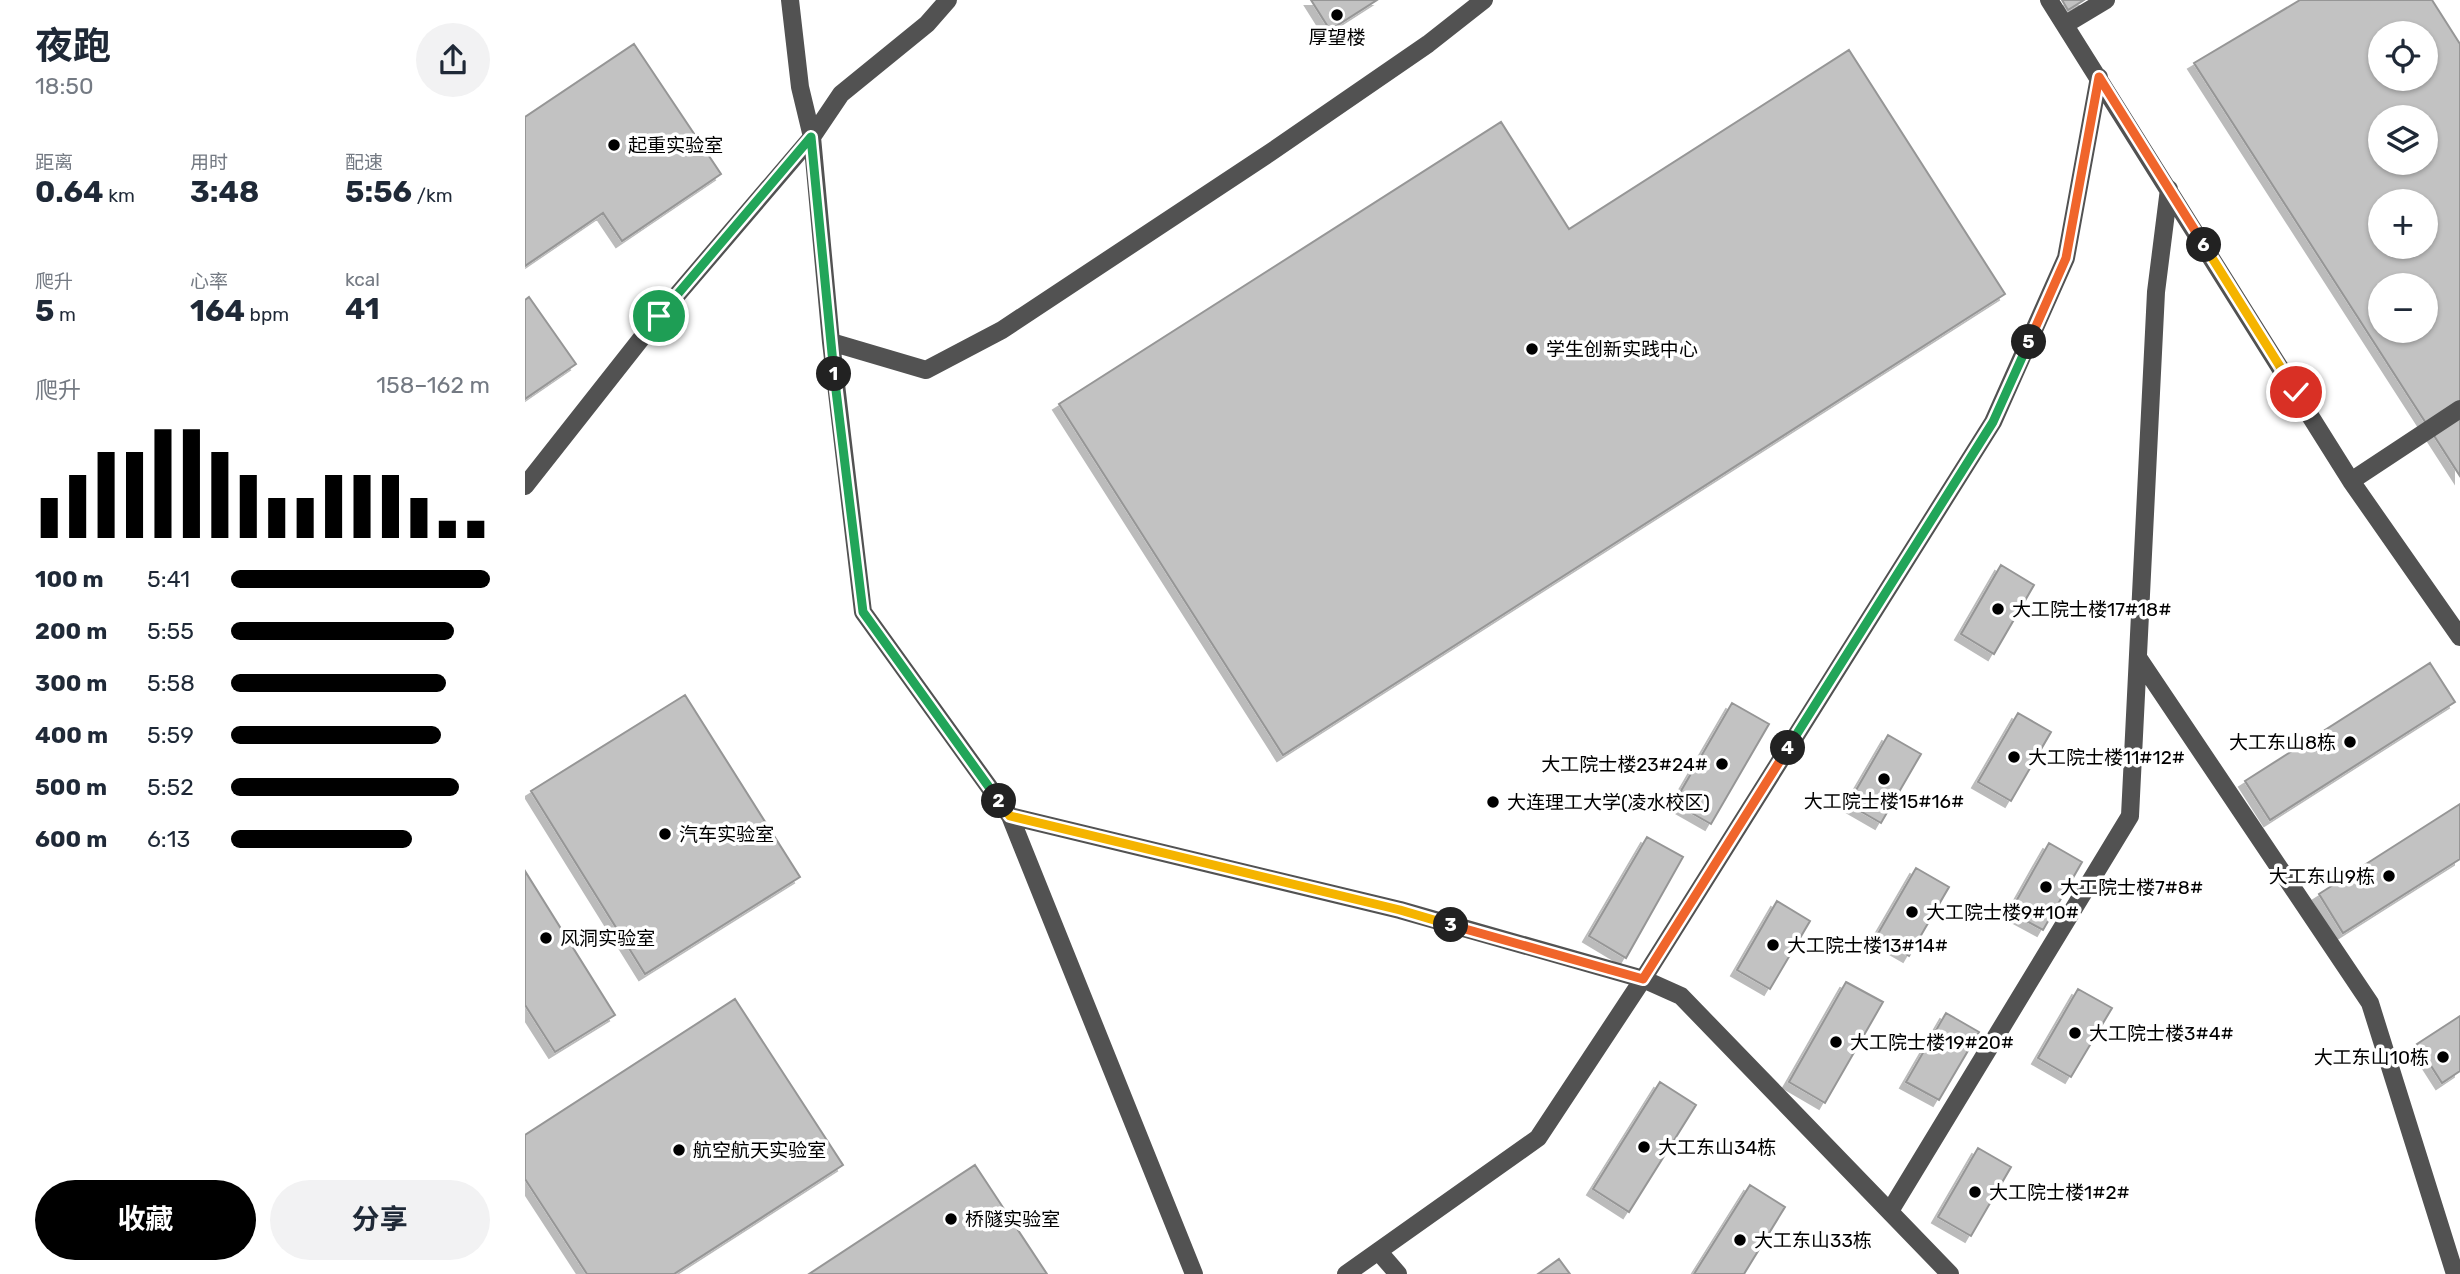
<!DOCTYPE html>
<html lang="zh">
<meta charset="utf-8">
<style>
:root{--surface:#fff;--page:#f2f2f3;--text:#1f2937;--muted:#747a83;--accent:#000}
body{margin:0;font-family:Rubik,"Noto Sans SC",sans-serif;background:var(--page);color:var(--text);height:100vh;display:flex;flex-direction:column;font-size:26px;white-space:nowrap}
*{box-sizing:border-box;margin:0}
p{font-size:23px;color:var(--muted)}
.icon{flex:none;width:38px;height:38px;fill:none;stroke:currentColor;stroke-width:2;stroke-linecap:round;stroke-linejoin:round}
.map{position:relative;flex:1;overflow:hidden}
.panel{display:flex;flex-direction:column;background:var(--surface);width:525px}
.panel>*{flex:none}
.fabs{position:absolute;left:1843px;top:21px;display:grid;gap:14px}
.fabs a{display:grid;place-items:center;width:70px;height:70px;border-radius:50%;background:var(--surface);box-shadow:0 2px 5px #0004;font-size:35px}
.pin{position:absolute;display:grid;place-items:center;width:60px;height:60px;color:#fff;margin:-30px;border:4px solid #fff;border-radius:50%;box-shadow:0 2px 7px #0007}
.km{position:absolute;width:35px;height:35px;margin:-18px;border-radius:50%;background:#222;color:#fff;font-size:19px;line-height:35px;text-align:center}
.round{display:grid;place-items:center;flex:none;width:74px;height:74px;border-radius:37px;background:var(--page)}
.head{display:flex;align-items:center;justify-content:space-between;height:119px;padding:0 35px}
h1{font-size:38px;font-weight:700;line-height:52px}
.figures{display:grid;grid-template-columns:repeat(3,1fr);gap:10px;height:119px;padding:7px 35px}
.figures div{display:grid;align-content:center}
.figures b{font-size:30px;font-weight:700}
.figures small{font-size:19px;font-weight:400}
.figures p{font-size:19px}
.chart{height:196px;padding:14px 35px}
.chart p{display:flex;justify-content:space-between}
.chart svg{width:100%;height:126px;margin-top:7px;stroke:var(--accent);stroke-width:6}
.action{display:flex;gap:14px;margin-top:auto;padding:14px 35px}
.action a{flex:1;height:80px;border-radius:42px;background:var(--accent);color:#fff;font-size:28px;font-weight:700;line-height:80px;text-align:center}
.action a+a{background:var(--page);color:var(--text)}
ul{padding:0 35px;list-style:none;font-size:23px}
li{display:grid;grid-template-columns:112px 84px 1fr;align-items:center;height:52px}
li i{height:18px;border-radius:9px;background:var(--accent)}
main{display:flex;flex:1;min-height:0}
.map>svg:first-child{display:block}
</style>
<main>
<section class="panel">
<div class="head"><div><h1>夜跑</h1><p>18:50</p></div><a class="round"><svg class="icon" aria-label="share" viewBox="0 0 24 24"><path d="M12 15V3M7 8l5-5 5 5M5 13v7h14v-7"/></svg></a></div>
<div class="figures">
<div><p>距离</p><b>0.64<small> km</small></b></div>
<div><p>用时</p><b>3:48</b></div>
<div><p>配速</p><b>5:56<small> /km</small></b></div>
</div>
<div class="figures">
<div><p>爬升</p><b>5<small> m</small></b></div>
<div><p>心率</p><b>164<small> bpm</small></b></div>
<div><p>kcal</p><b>41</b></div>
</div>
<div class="chart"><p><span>爬升</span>158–162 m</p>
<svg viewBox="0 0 160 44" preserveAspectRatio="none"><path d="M5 44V30M15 44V22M25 44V14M35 44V14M45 44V6M55 44V6M65 44V14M75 44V22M85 44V30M95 44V30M105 44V22M115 44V22M125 44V22M135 44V30M145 44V38M155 44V38"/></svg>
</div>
<ul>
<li><b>100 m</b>5:41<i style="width:100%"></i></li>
<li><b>200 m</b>5:55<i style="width:86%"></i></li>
<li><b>300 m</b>5:58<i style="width:83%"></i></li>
<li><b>400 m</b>5:59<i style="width:81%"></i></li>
<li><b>500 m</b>5:52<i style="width:88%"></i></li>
<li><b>600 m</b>6:13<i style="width:70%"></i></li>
</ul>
<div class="action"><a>收藏</a><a>分享</a></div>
</section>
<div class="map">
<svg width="1935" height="1274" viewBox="0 0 1935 1274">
<defs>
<filter id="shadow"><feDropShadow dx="-6" dy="6" stdDeviation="0" flood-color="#0004"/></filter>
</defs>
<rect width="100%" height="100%" fill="#fff"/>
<path fill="#c2c2c2" stroke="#969696" stroke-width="2" fill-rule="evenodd" filter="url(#shadow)" d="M786,0h66l-47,30z
M1537,0h22l-16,10z
M1775,0h132l28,44v432l-266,-413zM1855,33h45v46h-45zM1855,117h45v46h-45zM1855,201h45v46h-45zM1855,285h45v46h-45z
M109,44l87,130 -99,67 -19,-28 -78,53v-149z
M1324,50l156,244 -722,461 -224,-351 442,-282 68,107z
M4,297l47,67 -51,35v-99z
M1476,565l33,20 -40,69 -33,-20z
M1905,663l25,39 -185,118 -25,-39z
M160,695l115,182 -155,97 -114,-183z
M1207,703l37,21 -58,100 -37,-21z
M1493,713l33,19 -40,69 -33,-19z
M1363,735l33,19 -40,69 -33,-19z
M1935,804v55l-117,74 -24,-39z
M1122,837l36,20 -57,101 -37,-22z
M1524,843l33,19 -39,68 -33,-18z
M1391,868l33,19 -40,69 -33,-19z
M0,871l90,144 -60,37 -30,-47z
M1252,901l33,20 -40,68 -33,-19z
M1321,982l37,20 -58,101 -36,-21z
M1553,989l34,19 -41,69 -33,-19z
M210,999l108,166 -169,109h-87l-62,-95v-44z
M1421,1013l33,19 -40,68 -33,-18z
M1935,1016v55l-18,12 -25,-39z
M1135,1082l36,23 -67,107 -36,-23z
M1453,1148l33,19 -40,69 -33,-19z
M450,1165l72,109h-238z
M1225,1185l35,22 -41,67h-50z
M1034,1259l11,15h-32z"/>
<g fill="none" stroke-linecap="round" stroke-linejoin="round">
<path stroke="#525252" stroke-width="18" d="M265,0l10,87 12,50 19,205 32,270 147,204 184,458
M1524,0l302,481 109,156
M1541,24l40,-24
M306,342l95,28 76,-40 269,-178 157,-108 56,-44
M1826,481l109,-72
M0,486l134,-170 153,-179 29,-43 86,-70 21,-24
M1614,659l231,344 85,271
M485,816l390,94 243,69 38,17 269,278
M1365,1211l240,-395 26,-524 13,-103
M854,1252l19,22
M821,1274l192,-136 105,-159 350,-557 73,-164 33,-181"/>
</g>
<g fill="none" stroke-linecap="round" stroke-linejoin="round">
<defs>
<path id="split-1" d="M134,316l152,-179 23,237"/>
<path id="split-2" d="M309,374l29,238 136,189"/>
<path id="split-3" d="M474,801l11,15 390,94 51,15"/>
<path id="split-4" d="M926,925l192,54 145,-231"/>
<path id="split-5" d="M1263,748l205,-326 36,-80"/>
<path id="split-6" d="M1504,342l37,-84 33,-181 105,168"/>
<path id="split-7" d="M1679,245l92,147"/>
</defs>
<use href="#split-1" stroke="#fff" stroke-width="14"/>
<use href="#split-2" stroke="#fff" stroke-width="14"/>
<use href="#split-3" stroke="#fff" stroke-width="14"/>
<use href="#split-4" stroke="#fff" stroke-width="14"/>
<use href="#split-5" stroke="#fff" stroke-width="14"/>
<use href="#split-6" stroke="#fff" stroke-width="14"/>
<use href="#split-7" stroke="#fff" stroke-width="14"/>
<use href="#split-1" stroke="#22a559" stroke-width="9"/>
<use href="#split-2" stroke="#22a559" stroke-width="9"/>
<use href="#split-3" stroke="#f5b400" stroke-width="9"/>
<use href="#split-4" stroke="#f0652b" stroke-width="9"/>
<use href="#split-5" stroke="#22a559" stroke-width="9"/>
<use href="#split-6" stroke="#f0652b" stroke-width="9"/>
<use href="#split-7" stroke="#f5b400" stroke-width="9"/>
</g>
<g fill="#000" stroke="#fff" stroke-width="2.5">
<circle cx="812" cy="15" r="7"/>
<circle cx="89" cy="145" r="7"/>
<circle cx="1007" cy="349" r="7"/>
<circle cx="1473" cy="609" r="7"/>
<circle cx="1825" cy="742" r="7"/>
<circle cx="1489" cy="757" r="7"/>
<circle cx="1197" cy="764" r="7"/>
<circle cx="1359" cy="779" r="7"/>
<circle cx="968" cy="802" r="7"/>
<circle cx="140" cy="834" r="7"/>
<circle cx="1864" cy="876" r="7"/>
<circle cx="1521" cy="887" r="7"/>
<circle cx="1387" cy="912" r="7"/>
<circle cx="21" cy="938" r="7"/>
<circle cx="1248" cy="945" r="7"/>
<circle cx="1550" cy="1033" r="7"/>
<circle cx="1311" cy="1042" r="7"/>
<circle cx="1918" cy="1057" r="7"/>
<circle cx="1119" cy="1147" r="7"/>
<circle cx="154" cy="1150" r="7"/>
<circle cx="1450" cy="1192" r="7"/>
<circle cx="426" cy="1219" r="7"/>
<circle cx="1215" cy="1240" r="7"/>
</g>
<g text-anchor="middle" stroke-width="7" stroke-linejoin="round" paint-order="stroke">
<g font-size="19" fill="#000" stroke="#fff" text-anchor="start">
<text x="812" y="44" text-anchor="middle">厚望楼</text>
<text x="103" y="152">起重实验室</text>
<text x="1021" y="356">学生创新实践中心</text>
<text x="1487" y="616">大工院士楼17#18#</text>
<text x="1811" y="749" text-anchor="end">大工东山8栋</text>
<text x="1503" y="764">大工院士楼11#12#</text>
<text x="1183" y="771" text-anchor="end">大工院士楼23#24#</text>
<text x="1359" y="808" text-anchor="middle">大工院士楼15#16#</text>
<text x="982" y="809">大连理工大学(凌水校区)</text>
<text x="154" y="841">汽车实验室</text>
<text x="1850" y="883" text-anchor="end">大工东山9栋</text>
<text x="1535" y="894">大工院士楼7#8#</text>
<text x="1401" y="919">大工院士楼9#10#</text>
<text x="35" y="945">风洞实验室</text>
<text x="1262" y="952">大工院士楼13#14#</text>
<text x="1564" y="1040">大工院士楼3#4#</text>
<text x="1325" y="1049">大工院士楼19#20#</text>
<text x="1904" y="1064" text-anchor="end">大工东山10栋</text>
<text x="1133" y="1154">大工东山34栋</text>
<text x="168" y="1157">航空航天实验室</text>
<text x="1464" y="1199">大工院士楼1#2#</text>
<text x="440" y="1226">桥隧实验室</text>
<text x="1229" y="1247">大工东山33栋</text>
</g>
</g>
</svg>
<div class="fabs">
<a><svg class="icon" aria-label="locate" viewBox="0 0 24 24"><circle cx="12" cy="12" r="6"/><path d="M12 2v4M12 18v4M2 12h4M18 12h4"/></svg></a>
<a><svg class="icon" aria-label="layers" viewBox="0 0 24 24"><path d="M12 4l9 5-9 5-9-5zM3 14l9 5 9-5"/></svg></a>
<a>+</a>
<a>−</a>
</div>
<div class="pin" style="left:134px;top:316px;background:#1e9e55"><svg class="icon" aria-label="arrive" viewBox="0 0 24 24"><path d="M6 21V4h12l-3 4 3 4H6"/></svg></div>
<div class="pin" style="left:1771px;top:392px;background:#d93025"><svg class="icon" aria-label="check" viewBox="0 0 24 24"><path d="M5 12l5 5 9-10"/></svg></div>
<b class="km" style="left:309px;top:374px">1</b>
<b class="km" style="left:474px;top:801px">2</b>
<b class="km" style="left:926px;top:925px">3</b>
<b class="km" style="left:1263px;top:748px">4</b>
<b class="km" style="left:1504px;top:342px">5</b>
<b class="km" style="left:1679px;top:245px">6</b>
</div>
</main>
